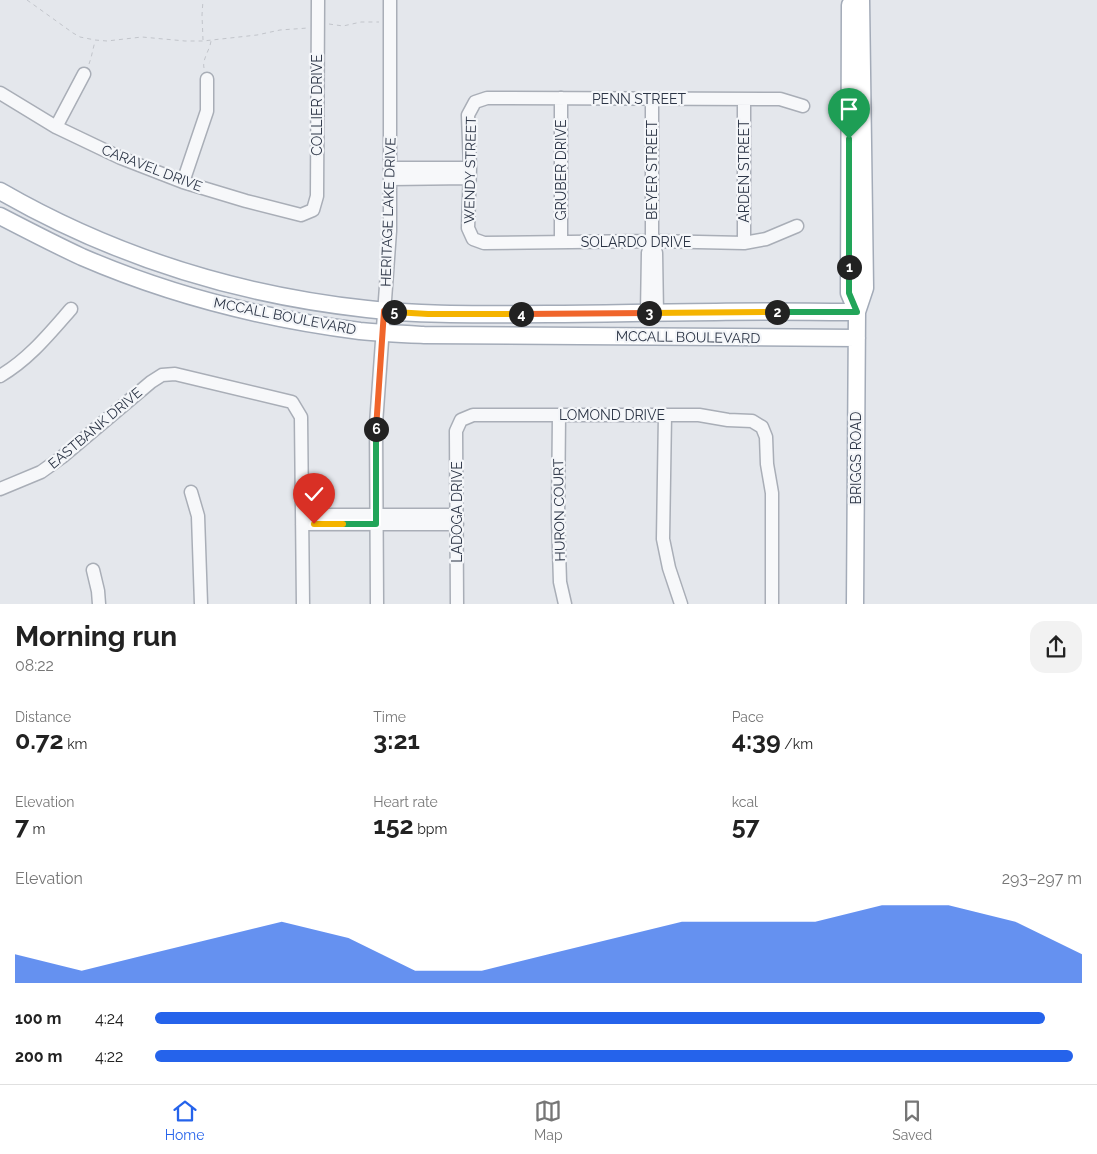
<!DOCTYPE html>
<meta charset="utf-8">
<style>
:root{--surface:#fff;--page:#f2f2f2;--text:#222;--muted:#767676;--line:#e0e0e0;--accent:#2563eb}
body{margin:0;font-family:Raleway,sans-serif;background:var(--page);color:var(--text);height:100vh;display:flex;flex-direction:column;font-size:19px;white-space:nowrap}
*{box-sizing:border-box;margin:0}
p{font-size:16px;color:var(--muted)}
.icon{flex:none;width:28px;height:28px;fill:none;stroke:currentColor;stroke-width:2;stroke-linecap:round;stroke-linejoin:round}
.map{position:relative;height:604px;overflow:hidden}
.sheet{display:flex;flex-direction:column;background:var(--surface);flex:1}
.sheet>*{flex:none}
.pin{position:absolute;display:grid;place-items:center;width:42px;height:42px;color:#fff;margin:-51px -21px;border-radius:50% 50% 50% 0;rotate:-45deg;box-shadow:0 0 5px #0007}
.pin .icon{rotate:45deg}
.km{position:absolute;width:25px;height:25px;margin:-12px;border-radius:50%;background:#222;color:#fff;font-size:14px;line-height:25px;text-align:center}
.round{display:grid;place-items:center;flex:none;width:52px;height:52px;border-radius:15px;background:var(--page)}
.summary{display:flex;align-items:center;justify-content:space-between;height:85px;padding:0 15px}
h1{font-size:28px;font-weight:700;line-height:38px}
.figures{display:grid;grid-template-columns:repeat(3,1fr);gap:8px;height:85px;padding:5px 15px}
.figures div{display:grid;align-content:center}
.figures b{font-size:25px;font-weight:700}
.figures small{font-size:14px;font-weight:400}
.figures p{font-size:14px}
.chart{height:140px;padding:10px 15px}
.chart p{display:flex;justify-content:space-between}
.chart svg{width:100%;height:90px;margin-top:5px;fill:var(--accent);opacity:.7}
ul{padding:0 15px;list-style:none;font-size:16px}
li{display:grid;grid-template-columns:80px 60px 1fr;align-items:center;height:38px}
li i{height:12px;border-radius:6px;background:var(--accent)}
.tabs{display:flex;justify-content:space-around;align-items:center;height:70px;border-top:1px solid var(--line);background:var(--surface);font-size:14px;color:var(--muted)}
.tabs a{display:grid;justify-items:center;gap:2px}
.tabs .on{color:var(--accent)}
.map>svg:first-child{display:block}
</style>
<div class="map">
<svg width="1097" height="604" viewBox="0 0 1097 604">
<rect width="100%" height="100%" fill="#e4e7ec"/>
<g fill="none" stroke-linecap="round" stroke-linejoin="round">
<defs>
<path id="minor" d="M0,93l56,34 65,31 62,24 63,19 55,14 12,-5 4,-14 1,-196
M652,99v142l4,12 1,60
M744,99v144
M56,127l28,-53
M390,168h80
M390,179l79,-1
M183,182l24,-71v-32
M797,226l-31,13 -22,4 -92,-2 -168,2 -11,-4 -5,-11 2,-60 -2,-53 7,-13 12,-4 293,1 23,7
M561,242v-144
M647,313l1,-60 2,-7
M0,376c29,-17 49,-42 71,-67
M559,415l-1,103 2,64 5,22
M665,415l-2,124 6,29 12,36
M0,489l41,-17 21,-15 89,-75 11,-7 13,-1 117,28 9,15 2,187
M191,492l7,24 3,88
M302,515h155
M302,524h155
M93,570l5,21 1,13
M377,604l-1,-180 14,-193v-231
M457,604l-1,-173 5,-11 12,-5h226l29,5 24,1 10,6 4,10 1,27 5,29v111"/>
<path id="major" d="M850,5l-1,288 8,19
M0,191c113,65 238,104 367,118 60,7 121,5 181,5 56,0 112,-2 168,-2 47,-1 94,0 141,0
M0,216c27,14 54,28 82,41 88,38 183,62 278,74 21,2 43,3 64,4l433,3
M855,604l2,-292 8,-24 -4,-288"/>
</defs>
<use href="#minor" stroke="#a9aeb7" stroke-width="15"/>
<use href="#major" stroke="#a3abb8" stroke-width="19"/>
<path stroke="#c2c5cb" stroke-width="1" stroke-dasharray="4 4" stroke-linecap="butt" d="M27,0l46,33 7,4 15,3 12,1 35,-4 43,4h18l54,-6 23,-5 28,-2
M329,24l14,2 18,-4h18
M203,40l-1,-25 1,-15
M89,64l2,-6 4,-17
M204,68c-2,-9 6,-18 7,-27"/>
<use href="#minor" stroke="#f7f8fa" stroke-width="12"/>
<use href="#major" stroke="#fff" stroke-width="16"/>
</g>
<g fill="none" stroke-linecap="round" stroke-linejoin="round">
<defs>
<path id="split-1" d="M849,267v-128"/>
<path id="split-2" d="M777,312h80l-8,-19v-26"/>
<path id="split-3" d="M649,313l128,-1"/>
<path id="split-4" d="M521,314l128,-1"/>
<path id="split-5" d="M394,312l34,2h93"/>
<path id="split-6" d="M376,429l8,-118 10,1"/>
<path id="split-7" d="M343,524h33v-95"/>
<path id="split-8" d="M314,524h29"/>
</defs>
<use href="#split-1" stroke="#fff" stroke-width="10"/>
<use href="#split-2" stroke="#fff" stroke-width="10"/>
<use href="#split-3" stroke="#fff" stroke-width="10"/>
<use href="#split-4" stroke="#fff" stroke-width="10"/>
<use href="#split-5" stroke="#fff" stroke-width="10"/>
<use href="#split-6" stroke="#fff" stroke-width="10"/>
<use href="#split-7" stroke="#fff" stroke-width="10"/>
<use href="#split-8" stroke="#fff" stroke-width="10"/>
<use href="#split-1" stroke="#22a559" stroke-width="6"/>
<use href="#split-2" stroke="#22a559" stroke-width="6"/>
<use href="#split-3" stroke="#f5b400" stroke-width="6"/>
<use href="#split-4" stroke="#f0652b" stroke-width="6"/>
<use href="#split-5" stroke="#f5b400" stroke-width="6"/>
<use href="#split-6" stroke="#f0652b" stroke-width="6"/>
<use href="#split-7" stroke="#22a559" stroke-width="6"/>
<use href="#split-8" stroke="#f5b400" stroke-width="6"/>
</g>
<g text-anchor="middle" stroke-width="4.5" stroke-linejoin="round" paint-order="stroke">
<g font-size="14" fill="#2b3445" stroke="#f4f6f9">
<text x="639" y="104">PENN STREET</text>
<text transform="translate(317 105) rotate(-90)" y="5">COLLIER DRIVE</text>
<text transform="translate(152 168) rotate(21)" y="5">CARAVEL DRIVE</text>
<text transform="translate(470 170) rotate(-89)" y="5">WENDY STREET</text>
<text transform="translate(561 170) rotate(-90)" y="5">GRUBER DRIVE</text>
<text transform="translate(652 170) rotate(-90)" y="5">BEYER STREET</text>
<text transform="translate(744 171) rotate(-90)" y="5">ARDEN STREET</text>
<text transform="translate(388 212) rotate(-88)" y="5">HERITAGE LAKE DRIVE</text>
<text x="636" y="247">SOLARDO DRIVE</text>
<text transform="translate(285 316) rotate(11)" y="5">MCCALL BOULEVARD</text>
<text transform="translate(688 337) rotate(1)" y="5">MCCALL BOULEVARD</text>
<text x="612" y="420">LOMOND DRIVE</text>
<text transform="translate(95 428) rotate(-40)" y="5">EASTBANK DRIVE</text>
<text transform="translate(856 458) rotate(-90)" y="5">BRIGGS ROAD</text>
<text transform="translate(559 510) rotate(-91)" y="5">HURON COURT</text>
<text transform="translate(457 512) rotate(-90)" y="5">LADOGA DRIVE</text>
</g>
</g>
</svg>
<div class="pin" style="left:849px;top:139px;background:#1e9e55"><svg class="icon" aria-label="arrive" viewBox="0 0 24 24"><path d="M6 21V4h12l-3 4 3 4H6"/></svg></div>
<div class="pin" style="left:314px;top:524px;background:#d93025"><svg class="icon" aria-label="check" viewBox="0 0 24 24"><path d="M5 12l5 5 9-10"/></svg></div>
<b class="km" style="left:849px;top:267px">1</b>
<b class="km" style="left:777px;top:312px">2</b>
<b class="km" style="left:649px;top:313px">3</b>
<b class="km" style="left:521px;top:314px">4</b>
<b class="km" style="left:394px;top:312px">5</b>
<b class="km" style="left:376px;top:429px">6</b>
</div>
<section class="sheet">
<div class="summary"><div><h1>Morning run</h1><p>08:22</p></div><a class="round"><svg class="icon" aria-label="share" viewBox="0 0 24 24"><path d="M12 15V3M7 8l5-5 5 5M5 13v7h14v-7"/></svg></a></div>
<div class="figures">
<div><p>Distance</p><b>0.72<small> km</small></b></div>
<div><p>Time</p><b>3:21</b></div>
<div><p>Pace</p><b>4:39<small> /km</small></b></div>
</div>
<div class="figures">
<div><p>Elevation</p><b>7<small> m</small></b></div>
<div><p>Heart rate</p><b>152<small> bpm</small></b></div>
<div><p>kcal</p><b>57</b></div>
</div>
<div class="chart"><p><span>Elevation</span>293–297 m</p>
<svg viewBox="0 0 160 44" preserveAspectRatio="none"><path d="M0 44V30L10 38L20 30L30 22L40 14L50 22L60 38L70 38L80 30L90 22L100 14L110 14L120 14L130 6L140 6L150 14L160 30V44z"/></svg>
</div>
<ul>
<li><b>100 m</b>4:24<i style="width:96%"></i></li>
<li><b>200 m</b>4:22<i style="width:99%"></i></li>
</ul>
</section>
<nav class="tabs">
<a class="on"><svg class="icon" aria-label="home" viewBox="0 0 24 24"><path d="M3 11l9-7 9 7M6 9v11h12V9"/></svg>Home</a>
<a><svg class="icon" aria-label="map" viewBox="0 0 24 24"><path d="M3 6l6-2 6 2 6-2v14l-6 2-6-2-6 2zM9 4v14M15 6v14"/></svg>Map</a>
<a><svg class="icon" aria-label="saved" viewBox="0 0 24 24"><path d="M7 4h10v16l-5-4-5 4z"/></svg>Saved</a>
</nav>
